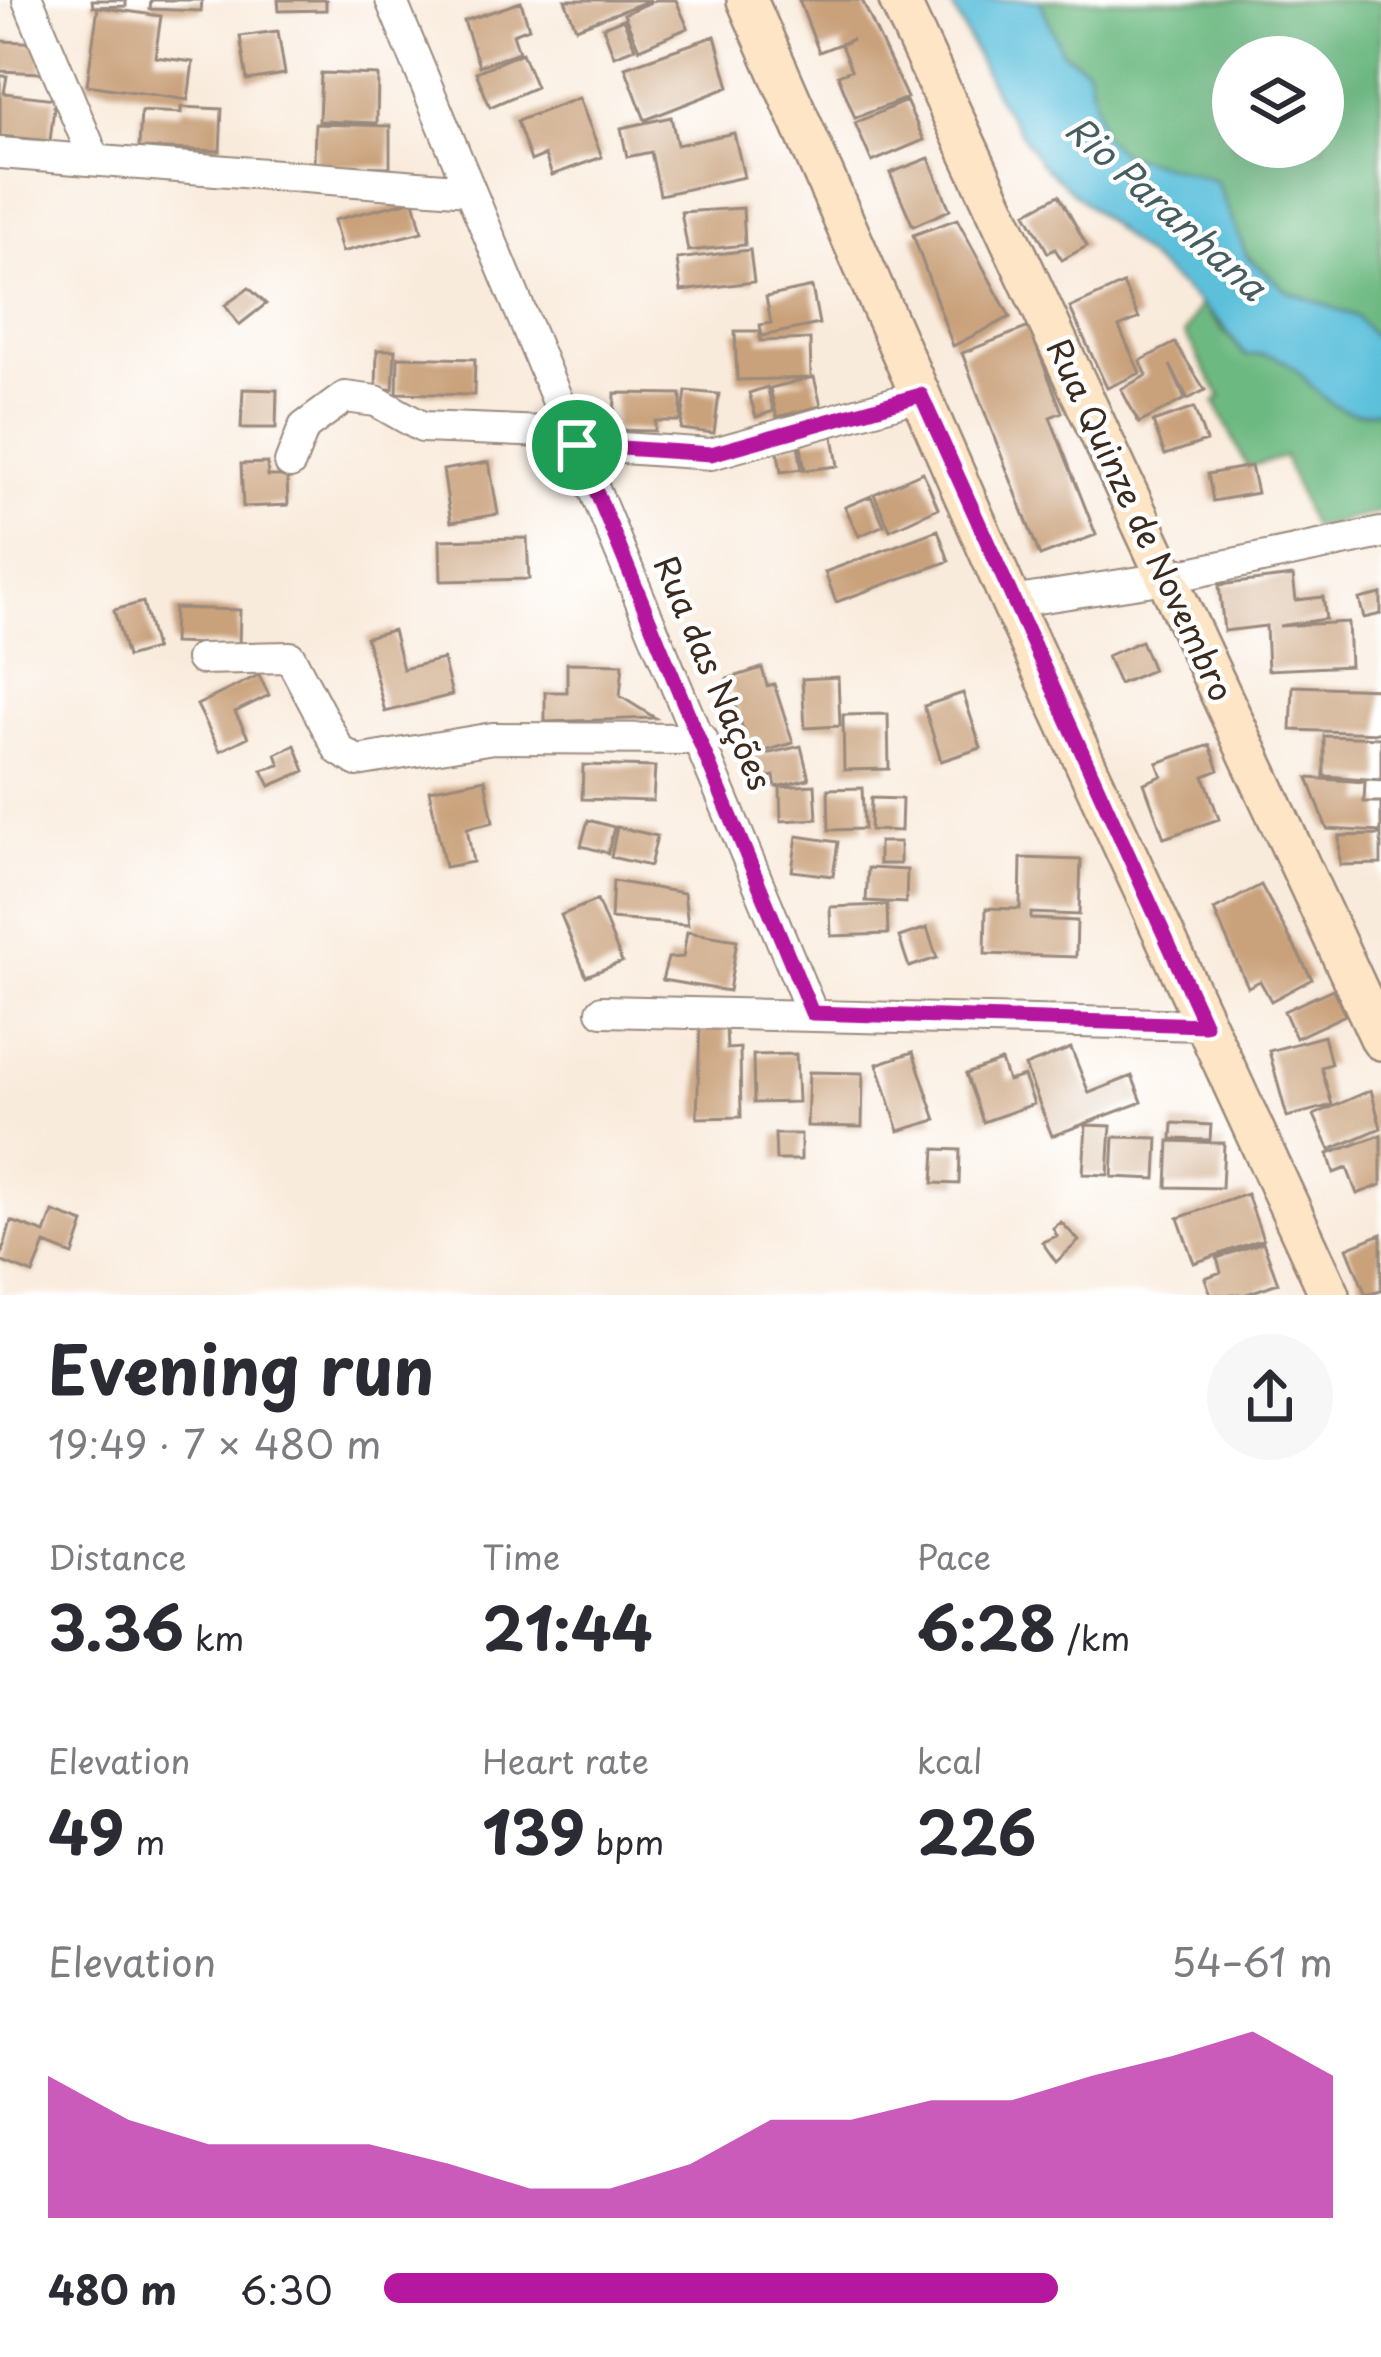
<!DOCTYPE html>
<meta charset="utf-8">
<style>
:root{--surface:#fff;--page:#f7f7f7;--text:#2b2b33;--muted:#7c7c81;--accent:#b5179e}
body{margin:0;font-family:"Playpen Sans",sans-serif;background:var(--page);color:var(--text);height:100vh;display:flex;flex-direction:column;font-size:45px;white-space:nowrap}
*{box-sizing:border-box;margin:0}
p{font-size:39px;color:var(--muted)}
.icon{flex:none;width:66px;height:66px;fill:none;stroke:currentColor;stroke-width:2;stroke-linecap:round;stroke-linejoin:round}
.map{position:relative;height:1295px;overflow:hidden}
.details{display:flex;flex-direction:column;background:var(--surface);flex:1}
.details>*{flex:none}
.tools{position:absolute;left:1212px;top:36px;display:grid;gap:24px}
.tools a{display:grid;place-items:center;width:132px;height:132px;border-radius:50%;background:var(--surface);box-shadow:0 12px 48px #0002;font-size:60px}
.pin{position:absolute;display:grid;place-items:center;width:102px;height:102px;color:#fff;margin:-51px;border:6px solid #fff;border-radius:50%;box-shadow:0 3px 12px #0007}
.round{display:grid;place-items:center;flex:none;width:126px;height:126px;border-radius:63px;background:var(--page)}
.headline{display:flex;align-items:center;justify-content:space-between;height:204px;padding:0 48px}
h1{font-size:66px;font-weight:700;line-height:90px}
.figures{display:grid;grid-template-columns:repeat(3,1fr);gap:18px;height:204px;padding:12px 48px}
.figures div{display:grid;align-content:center}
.figures b{font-size:60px;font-weight:700}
.figures small{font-size:33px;font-weight:400}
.figures p{font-size:33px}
.chart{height:336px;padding:24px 48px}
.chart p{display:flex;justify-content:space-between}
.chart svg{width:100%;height:216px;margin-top:12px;fill:var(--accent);opacity:.7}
ul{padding:0 48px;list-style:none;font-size:39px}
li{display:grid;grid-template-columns:192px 144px 1fr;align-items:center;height:90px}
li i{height:30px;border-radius:15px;background:var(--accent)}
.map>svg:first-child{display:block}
</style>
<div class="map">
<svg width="1381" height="1295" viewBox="0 0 1381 1295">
<rect width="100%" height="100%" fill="#fff"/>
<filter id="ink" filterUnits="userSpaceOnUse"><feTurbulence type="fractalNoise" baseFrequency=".00833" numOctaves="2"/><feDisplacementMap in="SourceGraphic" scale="24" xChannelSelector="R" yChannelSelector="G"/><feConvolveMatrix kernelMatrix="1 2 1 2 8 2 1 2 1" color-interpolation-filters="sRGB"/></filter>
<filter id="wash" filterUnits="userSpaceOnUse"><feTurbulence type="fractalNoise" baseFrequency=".004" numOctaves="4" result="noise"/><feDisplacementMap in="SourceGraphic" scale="48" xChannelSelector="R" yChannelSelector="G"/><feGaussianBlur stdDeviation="2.7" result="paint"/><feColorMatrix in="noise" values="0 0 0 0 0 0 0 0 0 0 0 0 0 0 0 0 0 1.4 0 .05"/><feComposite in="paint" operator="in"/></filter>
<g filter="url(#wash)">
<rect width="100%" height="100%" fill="#f9ebdc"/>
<path fill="#6db982" stroke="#547250" stroke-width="3" fill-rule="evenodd" d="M1040,0h341v344l-26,-28 -68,-25 -40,-35 -31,-75 -95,-27 -19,-19 -15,-67 -25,-16zM1233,57h90v90h-90z
M1200,304l46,52c66,-13 62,72 135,54v102l-69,16 -28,-71 -37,10 -32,-65 6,-5 -36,-63z"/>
<path fill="#5cc0db" stroke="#4c757c" stroke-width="3" d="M949,0h91l22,52 25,16 15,67 19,18 95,28 31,75 40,35 68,25 26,28v66c-73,18 -70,-68 -135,-54l-27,-35 -178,-157 -41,-61z"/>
<g id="blocks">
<path fill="#c9a17a" d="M92,0h34v6l-33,1z
M151,0h51l-1,11 -51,-2z
M278,0h48v10l-47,1z
M565,0h86l-75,28z
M656,0h20l12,28 -49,21 -15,-35z
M799,0h63l45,98 -52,20 -17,-43 13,-5 -10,-25 12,-6 -34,13z
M521,2l8,26 -16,6 6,18 -40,14 -15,-45z
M98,7l63,9 -6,41 38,5 -5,38 -101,-15z
M623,19l12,29 -21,8 -11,-29z
M278,31l7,43 -38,6 -7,-44z
M715,36l14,51 -84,33 -20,-53z
M0,41l43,2 -1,30 -42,-2z
M522,53l14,34 -46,20 -14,-35z
M321,73l57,2 -1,48 -58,-2z
M0,76h7l-3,17 51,6 -5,42 -50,-5z
M579,98l23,59 -50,18 -7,-20 -14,6 -14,-40z
M906,101l18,39 -52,22 -17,-39z
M181,107l41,2 -2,42 -81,-3 2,-37 40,2z
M671,117l6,28 57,-12 10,44 -84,18 -9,-43 -24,5 -6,-29z
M315,124l75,2v41l-76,-2z
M929,158l21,52 -37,16 -23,-53z
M1059,195l28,51 -25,14 -7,-11 -7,4 -22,-40z
M414,200l8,32 -80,20 -8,-32z
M743,208l2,37 -57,6 -7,-39z
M957,219l53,98 -57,29 -40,-111z
M750,250l4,32 -73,9 -4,-32z
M1123,284l16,34 -20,9 21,46 -33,15 -37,-80z
M812,287l7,37 -57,12 -2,-11 11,-2 -5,-26z
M249,288l17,16 -27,21 -14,-20z
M1029,327l33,85 -12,5 46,118 -56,21 -78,-203z
M735,331h25v10l50,-2 1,39 -74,2z
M1175,343l30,47 -17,9 -18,-34 15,34 -46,24 -18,-34 26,-14 -7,-14z
M377,350h18l-2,39h-17z
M398,357l77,2 -1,36 -77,-2z
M814,377l7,29 -44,11 -7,-29z
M767,387l7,24 -18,6 -7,-24z
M243,389l34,1 -1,38h-35z
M686,391l33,3 -5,39 -33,-4z
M615,393l66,1v27h-26v10l-41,-1z
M1194,408l12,33 -41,14 -12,-33z
M833,436l5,30 -33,4 -5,-29z
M798,444l4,25 -21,3 -4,-25z
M489,462l9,52 -47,8 -8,-52z
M267,463l1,13h19l1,29 -45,2 -2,-43z
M1251,466l6,27 -44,8 -5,-27z
M923,472l15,36 -48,22 -16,-36z
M871,496l13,29 -25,11 -14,-29z
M938,530l11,31 -113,41 -11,-30z
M527,538l2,41 -88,2 -1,-41z
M1293,576l3,24 27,-3 3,22 -47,7 69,-4 2,44 -82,4 -2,-44 -42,5 -5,-46z
M1381,594v20l-17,4 -5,-19z
M143,602l12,47 -28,8 -13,-47z
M174,608l66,2 -1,35 -66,-2z
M393,630l10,39 40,-10 9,36 -67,17 -19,-75z
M1141,641l12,29 -34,14 -12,-28z
M567,663l56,1 -3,32 35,22 -110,4v-30h22z
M762,668l5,18 7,-2 19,59 -42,12 -24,-76z
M259,675l10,20 -34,17 13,25 -28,14 -23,-46z
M838,677l2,49 -35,2 -3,-49z
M1293,686l88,3v44l-90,-3z
M963,693l18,55 -40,13 -17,-55z
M888,714l1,55 -45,1 -1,-55z
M1324,736l57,2v42l-57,-4z
M295,745l10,26 -35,15 -8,-16 18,-5 -4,-11z
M1210,745l9,25 -15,6 15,43 -55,19 -20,-55 18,-7 -5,-13z
M801,746l8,33 -33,8 -2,-11 -21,4 -5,-22z
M583,765l72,2 -2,34 -71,-2z
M1308,778l57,4 -1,20h17v30l-54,-3z
M485,779l8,43 -26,6 6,34 -28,5 -16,-77z
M815,785l2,34 -36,2 -1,-34z
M862,788l2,41 -35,1 -1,-41z
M871,798l31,1 -1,32 -31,-1z
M588,820l26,7 -6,26 -27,-7z
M617,827l40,9 -7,30 -39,-9z
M1381,835v29l-41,1 -1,-29z
M797,836l41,6 -5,34 -41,-5z
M879,842h21v22h-21z
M1021,858l60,2 -2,55 -48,-2v6l46,2 -1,36 -91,-3 1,-46 34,1z
M868,868l39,2 -1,33 -40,-2z
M613,881l71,12 4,32 -77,-6z
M1261,885l51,94 -41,22 -11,-20 -12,6 -34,-77z
M597,900l25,62 -36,14 -25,-61z
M887,905l1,29 -57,2 -1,-29z
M927,928l10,30 -28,9 -10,-30z
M687,932l50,8 -8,51 -67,-11 6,-22 15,-1z
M1333,989l12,26 -49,23 -12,-27z
M700,1027h26l1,22 13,-1 1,69 -44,1z
M1324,1036l7,28 -10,3 11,38 -45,12 -18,-66z
M1071,1048l18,45 43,-17 10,26 -90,34 -27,-70z
M913,1052l23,68 -37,11 -22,-67z
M796,1054l2,48 -44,1 -1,-48z
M1001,1061l7,20 16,-5 10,28 -51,18 -17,-48z
M809,1072l54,1 -1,54 -55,-1z
M1371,1090l10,38 -51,22 -16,-35z
M1173,1123l38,2 -1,15 -38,-1z
M1086,1125l25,1 -3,49 -25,-1z
M775,1134h26v26h-25z
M1381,1135v50l-24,9 -10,-26 -13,5 -6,-19z
M1114,1137l44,1 -2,41 -44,-2z
M1169,1141l55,2 -2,45 -55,-1z
M935,1149l25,1 -1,34 -26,-1z
M1247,1194l16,45 -69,24 -16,-45z
M53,1212l31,11 -11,32 -28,-11 -12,30 -33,-13 11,-40 34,12z
M1061,1222l18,19 -23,21 -14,-20 15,-6 -4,-8z
M1381,1234v57l-15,4 -19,-47z
M1263,1242l15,41 -34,12h-33l-6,-17 16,-6 -4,-14z"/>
</g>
</g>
<g filter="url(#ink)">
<use href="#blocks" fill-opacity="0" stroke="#9a8a7d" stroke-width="3"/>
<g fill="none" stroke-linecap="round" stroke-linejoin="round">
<defs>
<path id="minor" d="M28,0l66,158
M391,0l421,1013
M0,153l469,37
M577,445l134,9 210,-59
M290,463l14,-36 41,-30 31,4 46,26 150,6
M1011,602l155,-24 215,-45
M201,659l89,-2 49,93 18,11 136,-23 209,1
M602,1011l603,14"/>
<path id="secondary" d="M747,0l264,602 319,693
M899,0l482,1040"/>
</defs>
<use href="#minor" stroke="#9a8a7d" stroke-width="34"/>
<use href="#secondary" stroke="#9a8a7d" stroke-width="44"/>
<use href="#minor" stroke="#fff" stroke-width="30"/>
<use href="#secondary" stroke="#fde5c5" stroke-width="39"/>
</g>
</g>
<g fill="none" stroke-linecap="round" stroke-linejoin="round" filter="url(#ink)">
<defs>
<path id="route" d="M921,395l284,630 -393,-12 -235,-568 134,9z"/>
</defs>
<use href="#route" stroke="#fff" stroke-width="24"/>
<use href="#route" stroke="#b5179e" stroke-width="15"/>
</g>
<g text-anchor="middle" stroke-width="9" stroke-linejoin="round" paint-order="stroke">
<g font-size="33" fill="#3b2a1e" stroke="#fff">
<text transform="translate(1140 520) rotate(65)" y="12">Rua Quinze de Novembro</text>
<text transform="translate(713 673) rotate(67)" y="12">Rua das Nações</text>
</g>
<g font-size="36" font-style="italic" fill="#475e60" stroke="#fff">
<text transform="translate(1166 208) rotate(42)" y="13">Rio Paranhana</text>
</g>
</g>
</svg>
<div class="tools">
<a><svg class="icon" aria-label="layers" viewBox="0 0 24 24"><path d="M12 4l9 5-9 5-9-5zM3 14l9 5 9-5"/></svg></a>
</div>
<div class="pin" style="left:577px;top:445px;background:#1e9e55"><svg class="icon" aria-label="arrive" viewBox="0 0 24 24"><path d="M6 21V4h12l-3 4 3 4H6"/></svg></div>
</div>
<section class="details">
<div class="headline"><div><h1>Evening run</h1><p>19:49 · 7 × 480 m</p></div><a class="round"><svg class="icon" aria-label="share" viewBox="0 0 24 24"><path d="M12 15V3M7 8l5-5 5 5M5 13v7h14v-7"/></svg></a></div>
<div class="figures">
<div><p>Distance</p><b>3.36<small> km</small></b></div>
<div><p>Time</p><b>21:44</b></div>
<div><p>Pace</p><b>6:28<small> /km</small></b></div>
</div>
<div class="figures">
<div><p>Elevation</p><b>49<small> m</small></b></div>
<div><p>Heart rate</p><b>139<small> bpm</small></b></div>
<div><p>kcal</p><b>226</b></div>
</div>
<div class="chart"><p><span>Elevation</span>54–61 m</p>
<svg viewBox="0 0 160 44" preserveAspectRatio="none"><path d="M0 44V15L10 24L20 29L30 29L40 29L50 33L60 38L70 38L80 33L90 24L100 24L110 20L120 20L130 15L140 11L150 6L160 15V44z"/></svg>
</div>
<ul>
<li><b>480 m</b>6:30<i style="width:71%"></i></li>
</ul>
</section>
